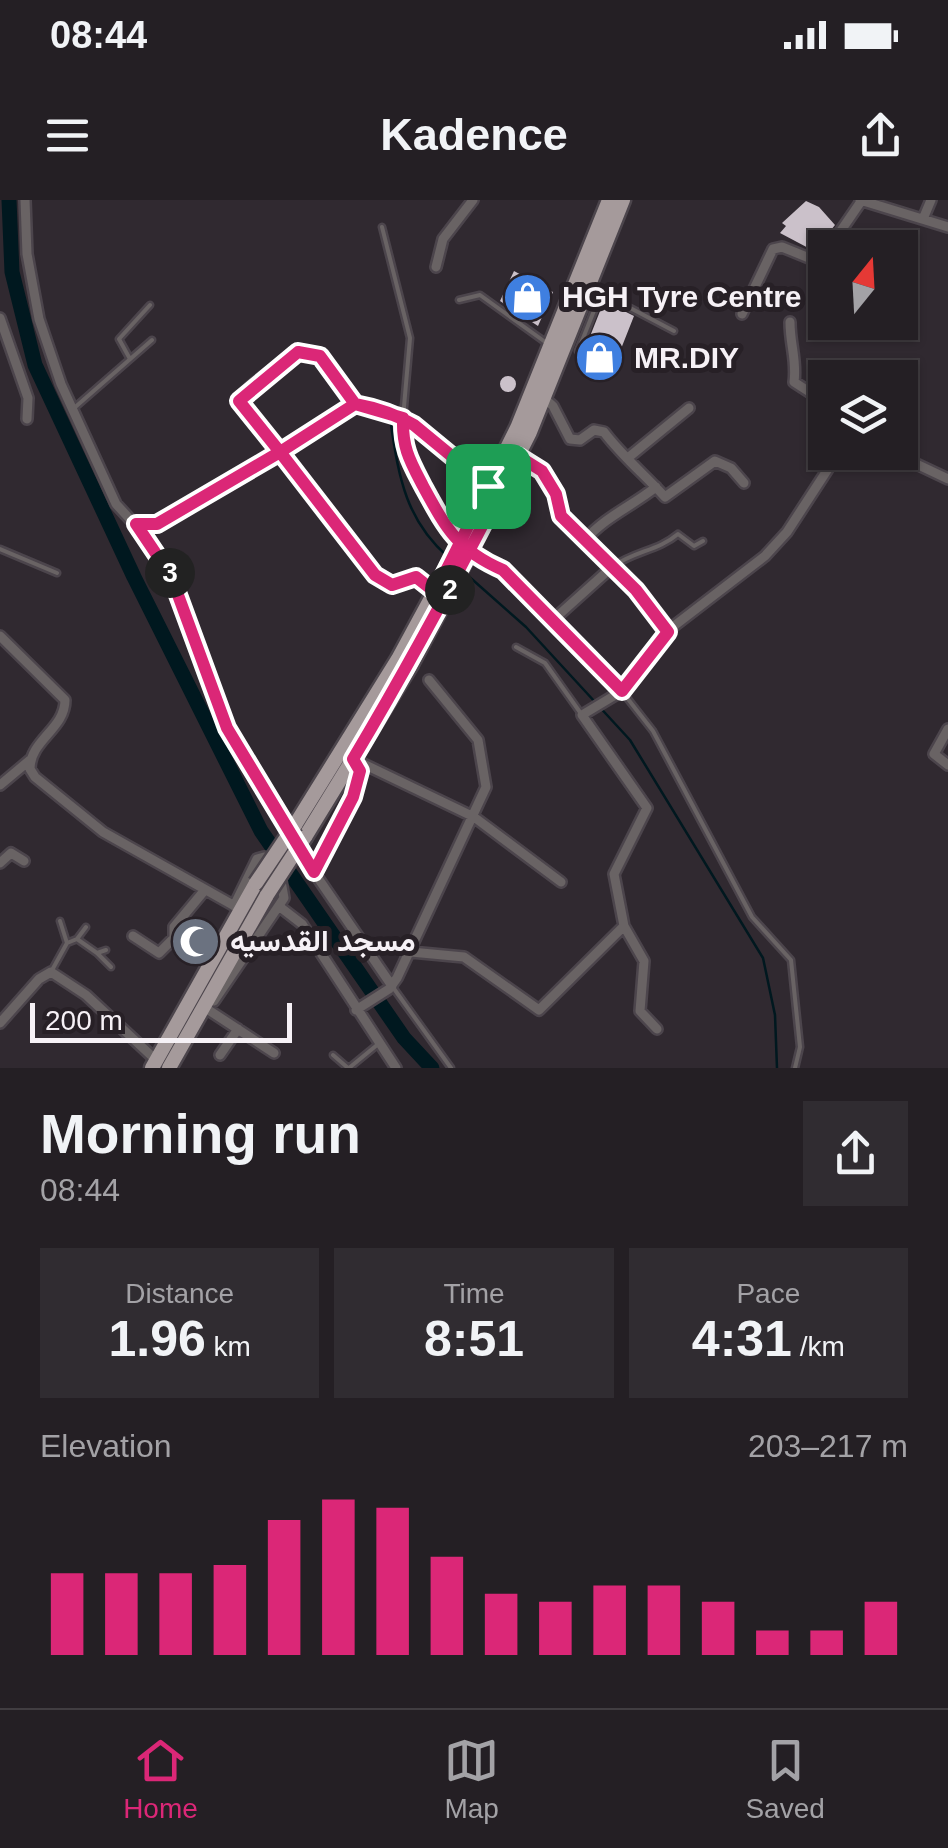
<!DOCTYPE html>
<meta charset="utf-8">
<style>
:root{--surface:#241f24;--page:#302c31;--text:#f1f3f6;--muted:#a3a2a6;--line:#413d41;--accent:#db2777}
body{margin:0;font-family:Helvetica,Vazirmatn,sans-serif;background:var(--page);color:var(--text);height:100vh;display:flex;flex-direction:column;font-size:38px;white-space:nowrap}
*{box-sizing:border-box;margin:0}
p{font-size:32px;color:var(--muted)}
.icon{flex:none;width:55px;height:55px;fill:none;stroke:currentColor;stroke-width:2;stroke-linecap:round;stroke-linejoin:round}
.map{position:relative;height:868px;overflow:hidden}
.side{display:flex;flex-direction:column;background:var(--surface);flex:1}
.side>*{flex:none}
.needle{width:65px;rotate:18deg}
.tools{position:absolute;left:808px;top:30px;display:grid;gap:20px}
.tools a{display:grid;place-items:center;width:110px;height:110px;border-radius:0px;background:var(--surface);box-shadow:0 2px 8px #0004,0 0 0 2px var(--line);font-size:50px}
.scale{position:absolute;left:30px;bottom:25px;width:262px;box-sizing:border-box;padding-left:10px;border:5px solid #f6f1f6;border-top:0;font-size:28px;line-height:35px;white-space:nowrap;color:#f6f1f6;-webkit-text-stroke:8px #272026;paint-order:stroke}
.pin{position:absolute;display:grid;place-items:center;width:85px;height:85px;color:#fff;margin:-42px;border-radius:20px;box-shadow:0 5px 15px #0006}
.km{position:absolute;width:50px;height:50px;margin:-25px;border-radius:50%;background:#222;color:#fff;font-size:28px;line-height:50px;text-align:center}
.round{display:grid;place-items:center;flex:none;width:105px;height:105px;border-radius:0px;background:var(--page)}
.overview{display:flex;align-items:center;justify-content:space-between;height:170px;padding:0 40px}
h1{font-size:55px;font-weight:700;line-height:75px}
.figures{display:grid;grid-template-columns:repeat(3,1fr);gap:15px;height:170px;padding:10px 40px}
.figures div{display:grid;align-content:center;border-radius:0px;background:var(--page);text-align:center}
.figures b{font-size:50px;font-weight:700}
.figures small{font-size:28px;font-weight:400}
.figures p{font-size:28px}
.chart{height:280px;padding:20px 40px}
.chart p{display:flex;justify-content:space-between}
.chart svg{width:100%;height:180px;margin-top:10px;stroke:var(--accent);stroke-width:6}
.status{display:flex;justify-content:space-between;align-items:center;height:70px;padding:0 50px;background:var(--surface);direction:ltr}
.status svg{height:28px;fill:currentColor}
header{display:flex;justify-content:space-between;align-items:center;height:130px;padding:0 40px;background:var(--surface);font-size:45px;font-weight:700}
.dock{display:flex;justify-content:space-around;align-items:center;height:140px;border-top:2px solid var(--line);background:var(--surface);font-size:28px;color:var(--muted)}
.dock a{display:grid;justify-items:center;gap:5px}
.dock .on{color:var(--accent)}
.map>svg:first-child{display:block}
</style>
<div class="status"><b>08:44</b><svg viewBox="0 0 49 12"><path d="M0 12V9h3v3zM5 12V6h3v6zM10 12V3h3v9zM15 12V0h3v12zM26 1h20v11H26zM47 4h2v5h-2z"/></svg></div>
<header><svg class="icon" aria-label="menu" viewBox="0 0 24 24"><path d="M4 6h16M4 12h16M4 18h16"/></svg>Kadence<svg class="icon" aria-label="share" viewBox="0 0 24 24"><path d="M12 15V3M7 8l5-5 5 5M5 13v7h14v-7"/></svg></header>
<div class="map">
<svg width="948" height="868" viewBox="0 0 948 868">
<rect width="100%" height="100%" fill="#302930"/>
<g fill="none" stroke-linecap="round" stroke-linejoin="round">
<path stroke="#00181f" stroke-width="2.5" d="M391,225c8,53 15,95 57,132
M465,373l61,54 104,113 133,218 12,57 2,53"/>
<path stroke="#00181f" stroke-width="15" d="M9,0l3,72 23,93 99,212 127,254 143,207 28,30"/>
</g>
<path fill="#cbc1ca" d="M806,1l13,6 16,18 -21,26 -34,-18 6,-7 -4,-3z
M514,71l39,21 -15,34 -38,-25z
M604,101l30,15 -19,48 -8,2 -22,-17z
M500 184a8 8 0 1 1 16 0a8 8 0 1 1-16 0Z"/>
<g fill="none" stroke-linecap="round" stroke-linejoin="round">
<defs>
<path id="lane" d="M382,27l28,111 -7,80
M594,89l80,42
M459,100l21,-5 68,49
M578,151l23,-58
M130,159l-11,-20 31,-34
M73,209l79,-69
M0,349l57,24
M612,367c22,-16 46,-16 66,-33l16,12 9,-5
M516,447l29,16 37,52
M624,494l29,37 99,186 39,43 9,87 -5,21
M77,739l20,14 9,-3
M67,743l10,-4 9,-12
M97,753l14,14
M51,772l16,-29 -7,-22
M392,786l59,82
M333,855l15,13
M349,868l28,-23"/>
<path id="street" d="M25,0l2,54 12,65 22,65 55,120 35,38 20,34 56,152 80,134 85,124
M860,0l88,27
M923,19l8,-19
M829,48l33,-48
M436,67l7,-28 30,-39
M742,114l31,-65 9,-2 32,13 11,-6
M0,118l28,80 -1,21
M790,122c0,23 7,38 4,60l31,20
M544,198l9,8 17,33 10,1 14,-10 10,2c18,24 40,42 61,65l50,-36 16,7 13,15
M355,204c-26,-35 -36,-71 -82,-35 -11,9 -28,19 -34,32l136,174 17,10 23,-8 20,15
M403,219l4,42 39,69 33,30 30,16 113,115
M891,252l57,27
M518,256l24,15 14,23 5,22 75,74 32,42
M629,257l60,-49
M136,324h21l198,-120c55,8 90,50 133,82
M585,340c20,-23 47,-34 71,-53
M553,420l59,-53
M0,436l65,64c0,29 -35,40 -35,69l5,8 68,55 137,77
M948,529l-14,25 14,11
M353,559l121,58 87,65
M0,585l30,-25
M0,663l11,-10 13,8
M314,672l39,-75 5,-35
M280,707l22,17 94,144
M133,736l26,17 15,-15v-11l30,-36
M411,752l53,5 75,53 85,-84
M214,801l70,-103 -3,-17 -17,-24 -7,2 -23,47
M207,809l67,44
M356,810l33,-21 8,-11 89,-191 -8,-47 -49,-60
M0,823l39,-44 12,-7 35,23 70,65
M657,829l-17,-18 4,-50 -20,-35 -10,-52 33,-66 -65,-93 40,-24 48,-62 95,-73 22,-24 52,-80
M220,855l18,-26"/>
<path id="primary" d="M464,334l53,-106 92,-228
M475,341l55,-109 93,-232
M295,625l103,-166 45,-83
M305,637l105,-171 45,-85
M152,868l104,-185
M169,868l98,-173"/>
</defs>
<use href="#lane" stroke="#4c454c" stroke-width="9"/>
<use href="#street" stroke="#4c454c" stroke-width="14"/>
<use href="#primary" stroke="#4c454c" stroke-width="19"/>
<use href="#lane" stroke="#696364" stroke-width="4"/>
<use href="#street" stroke="#696364" stroke-width="9"/>
<use href="#primary" stroke="#a59a9b" stroke-width="14"/>
<defs>
<path id="primary-bridge" d="M443,376l21,-42
M455,381l20,-40
M256,683l39,-58
M267,695l38,-58"/>
</defs>
<use href="#primary-bridge" stroke="#4c454c" stroke-width="19" stroke-linecap="butt"/>
<use href="#primary-bridge" stroke="#a59a9b" stroke-width="14"/>
</g>
<g fill="none" stroke-linecap="round" stroke-linejoin="round">
<defs>
<path id="route" d="M488,286c-18,36 -35,72 -53,106l-19,-15 -24,8 -17,-10 -95,-123 75,-48 48,14c-1,30 7,43 20,68 23,42 34,64 80,84l119,121 46,-59 -32,-42 -75,-74 -5,-22 -14,-23 -24,-15c-52,103 -106,204 -165,303l7,12 -7,26 -39,75 -87,-144 -56,-152 -35,-52h21l123,-72 -41,-51 59,-49 22,4 35,48c22,4 40,10 59,21l74,61"/>
</defs>
<use href="#route" stroke="#fff" stroke-width="20"/>
<use href="#route" stroke="#db2777" stroke-width="12"/>
</g>
<defs>
<symbol id="shop-disc" viewBox="-11 -11 22 22"><circle r="9.5" fill="#3f7fe0" stroke="#272026"/><path d="M-5-2.5h2.3a2.7 3.5 0 0 1 5.4 0H5L5.5 6h-11ZM-1.5-2.5h3a1.5 2.3 0 0 0-3 0Z" fill="#fff"/></symbol>
<symbol id="mosque-disc" viewBox="-11 -11 22 22"><circle r="9.5" fill="#6b7280" stroke="#272026"/><path d="M3.5-4.9A6 6 0 1 0 3.5 4.9A5 5 0 1 1 3.5-4.9Z" fill="#fff"/></symbol>
</defs>
<g fill-rule="evenodd">
<use href="#shop-disc" x="500" y="70" width="55" height="55"/>
<use href="#shop-disc" x="572" y="130" width="55" height="55"/>
<use href="#mosque-disc" x="168" y="714" width="55" height="55"/>
</g>
<g text-anchor="middle" stroke-width="10" stroke-linejoin="round" paint-order="stroke">
<g font-size="30" font-weight="bold" fill="#f6f1f6" stroke="#272026" text-anchor="start">
<text x="562" y="107">HGH Tyre Centre</text>
<text x="634" y="168">MR.DIY</text>
<text x="230" y="751">مسجد القدسيه</text>
</g>
</g>
</svg>
<div class="tools">
<a><svg class="needle" viewBox="-14 -14 28 28"><path d="M0-13l5 13h-10z" fill="#e53935"/><path d="M0 13l5-13h-10z" fill="#a3a2a6"/></svg></a>
<a><svg class="icon" aria-label="layers" viewBox="0 0 24 24"><path d="M12 4l9 5-9 5-9-5zM3 14l9 5 9-5"/></svg></a>
</div>
<div class="scale">200 m</div>
<div class="pin" style="left:488px;top:286px;background:#1e9e55"><svg class="icon" aria-label="arrive" viewBox="0 0 24 24"><path d="M6 21V4h12l-3 4 3 4H6"/></svg></div>
<b class="km" style="left:450px;top:390px">2</b>
<b class="km" style="left:170px;top:373px">3</b>
</div>
<section class="side">
<div class="overview"><div><h1>Morning run</h1><p>08:44</p></div><a class="round"><svg class="icon" aria-label="share" viewBox="0 0 24 24"><path d="M12 15V3M7 8l5-5 5 5M5 13v7h14v-7"/></svg></a></div>
<div class="figures">
<div><p>Distance</p><b>1.96<small> km</small></b></div>
<div><p>Time</p><b>8:51</b></div>
<div><p>Pace</p><b>4:31<small> /km</small></b></div>
</div>
<div class="chart"><p><span>Elevation</span>203–217 m</p>
<svg viewBox="0 0 160 44" preserveAspectRatio="none"><path d="M5 44V24M15 44V24M25 44V24M35 44V22M45 44V11M55 44V6M65 44V8M75 44V20M85 44V29M95 44V31M105 44V27M115 44V27M125 44V31M135 44V38M145 44V38M155 44V31"/></svg>
</div>
</section>
<nav class="dock">
<a class="on"><svg class="icon" aria-label="home" viewBox="0 0 24 24"><path d="M3 11l9-7 9 7M6 9v11h12V9"/></svg>Home</a>
<a><svg class="icon" aria-label="map" viewBox="0 0 24 24"><path d="M3 6l6-2 6 2 6-2v14l-6 2-6-2-6 2zM9 4v14M15 6v14"/></svg>Map</a>
<a><svg class="icon" aria-label="saved" viewBox="0 0 24 24"><path d="M7 4h10v16l-5-4-5 4z"/></svg>Saved</a>
</nav>
